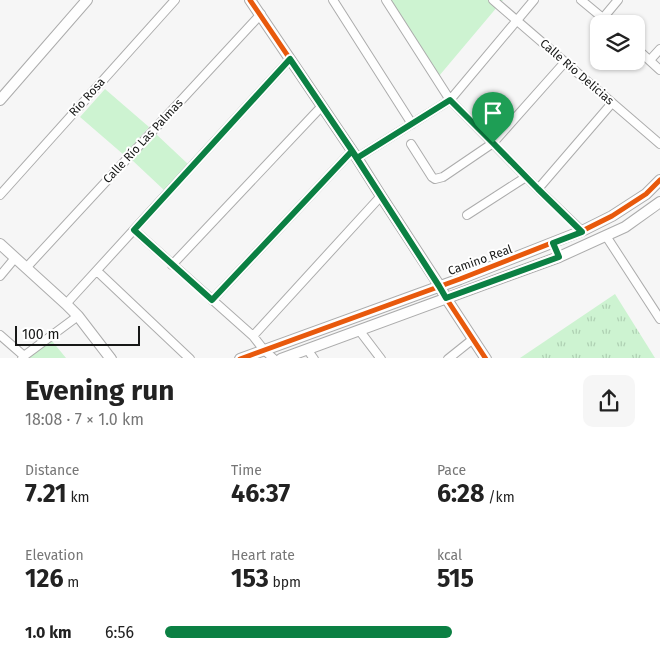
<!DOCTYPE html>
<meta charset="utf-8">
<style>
:root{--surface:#fff;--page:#f6f6f6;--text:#222;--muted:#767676;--accent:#0b8043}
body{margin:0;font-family:"Fira Sans",sans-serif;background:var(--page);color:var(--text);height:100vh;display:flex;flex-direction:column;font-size:19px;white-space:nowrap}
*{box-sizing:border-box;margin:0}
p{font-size:16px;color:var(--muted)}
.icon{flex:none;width:28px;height:28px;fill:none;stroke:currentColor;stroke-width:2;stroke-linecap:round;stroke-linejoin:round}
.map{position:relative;height:358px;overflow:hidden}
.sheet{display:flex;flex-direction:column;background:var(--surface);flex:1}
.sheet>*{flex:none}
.controls{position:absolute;left:590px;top:15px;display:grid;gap:10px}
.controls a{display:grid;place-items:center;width:55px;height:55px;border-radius:10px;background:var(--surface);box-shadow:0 1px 4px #0004;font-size:25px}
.scale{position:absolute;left:15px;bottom:12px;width:125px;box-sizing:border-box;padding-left:5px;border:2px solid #171817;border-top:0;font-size:14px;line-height:18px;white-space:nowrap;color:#171817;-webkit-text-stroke:4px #fff;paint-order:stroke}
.pin{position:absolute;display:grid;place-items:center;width:42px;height:42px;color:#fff;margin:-51px -21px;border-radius:50% 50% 50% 0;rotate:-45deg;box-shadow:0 0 5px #0007}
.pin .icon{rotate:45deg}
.round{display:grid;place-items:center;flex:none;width:52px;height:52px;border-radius:10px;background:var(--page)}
.head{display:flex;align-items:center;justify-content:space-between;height:85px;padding:0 25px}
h1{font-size:28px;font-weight:700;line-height:38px}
.stats{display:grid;grid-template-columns:repeat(3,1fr);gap:8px;height:85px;padding:5px 25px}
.stats div{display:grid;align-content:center}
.stats b{font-size:25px;font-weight:700}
.stats small{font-size:14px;font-weight:400}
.stats p{font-size:14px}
ul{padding:0 25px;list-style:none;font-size:16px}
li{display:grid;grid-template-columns:80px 60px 1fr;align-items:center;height:38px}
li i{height:12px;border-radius:6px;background:var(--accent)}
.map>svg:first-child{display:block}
</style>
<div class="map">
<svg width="660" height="359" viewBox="0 0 660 359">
<defs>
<pattern id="grass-tufts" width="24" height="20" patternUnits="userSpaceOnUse" patternTransform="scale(1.25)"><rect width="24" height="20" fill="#cdf3d1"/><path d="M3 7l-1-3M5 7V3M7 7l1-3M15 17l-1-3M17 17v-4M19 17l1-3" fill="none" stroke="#afd0b3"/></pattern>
</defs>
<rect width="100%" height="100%" fill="#f6f6f6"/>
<path fill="url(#grass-tufts)" d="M615,294l40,64h-135z"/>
<path fill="#cdf3d1" d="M390,0h113l-64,76z
M105,89l44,38 -25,28 -44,-38z
M156,134l33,31 -24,26 -33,-31z
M52,341l14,17 -43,1 1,-3z"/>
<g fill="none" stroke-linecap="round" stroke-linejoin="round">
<defs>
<path id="street" d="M333,0l79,124
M386,0l64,100 88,89 44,42
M493,0l167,144
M581,0l29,24
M603,18l15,-18
M636,48l24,22
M650,60l10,-11
M411,144l21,33 3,2 8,-2 50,-34 72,-81
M357,158l93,-58 84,-100
M538,189l74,-86
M0,195l175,-195
M467,215l59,-38
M134,230l119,106 11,14 10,9
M606,236l54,83
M172,265l150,-159
M26,268l235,-254
M97,271l93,88
M0,276l15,-18
M212,300l140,-149
M66,304l224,-245
M359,330l22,29
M0,335l24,21
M253,336l128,-140
M307,349l7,10
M22,359l2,-3 54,-40
M448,359l25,-20"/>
<path id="secondary" d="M250,0l107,158 24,38 58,89 7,13 40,61
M0,100l87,-100
M0,244l66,60 12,12 33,43
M240,359l220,-80 122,-48 30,-15 34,-22 14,-14
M281,359l278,-102 66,-30 35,-25"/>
</defs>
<use href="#street" stroke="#acacac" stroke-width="10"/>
<use href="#secondary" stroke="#acacac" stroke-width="12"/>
<use href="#street" stroke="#fefefe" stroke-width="8"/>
<use href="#secondary" stroke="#fefefe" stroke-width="10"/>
<defs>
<path id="cycleway" d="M250,0l107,158 24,38 58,89 7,13 40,61
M240,359l220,-80 122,-48 30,-15 34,-22 14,-14"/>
</defs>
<use href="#cycleway" stroke="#fff" stroke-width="8"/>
<use href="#cycleway" stroke="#e8590c" stroke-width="5"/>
</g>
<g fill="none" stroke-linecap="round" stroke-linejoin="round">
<defs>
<path id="route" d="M493,143l-43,-43 -93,58 -67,-99 -156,171 78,70 140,-149 87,135 7,12 113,-41 -6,-14 29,-11 -44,-43 -45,-46"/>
</defs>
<use href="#route" stroke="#fff" stroke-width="10"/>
<use href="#route" stroke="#0b8043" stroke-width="6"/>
</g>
<g text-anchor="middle" stroke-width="4" stroke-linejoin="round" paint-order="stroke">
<g font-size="12" fill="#171817" stroke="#fff">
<text transform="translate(577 72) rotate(41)" y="4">Calle Río Delicias</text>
<text transform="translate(87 97) rotate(-48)" y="4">Río Rosa</text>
<text transform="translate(143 141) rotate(-47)" y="4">Calle Río Las Palmas</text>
<text transform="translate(480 260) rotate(-20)" y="4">Camino Real</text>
</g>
</g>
</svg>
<div class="controls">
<a><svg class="icon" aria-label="layers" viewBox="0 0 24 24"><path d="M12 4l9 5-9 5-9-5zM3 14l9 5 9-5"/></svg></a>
</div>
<div class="scale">100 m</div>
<div class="pin" style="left:493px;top:143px;background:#1e9e55"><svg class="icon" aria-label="arrive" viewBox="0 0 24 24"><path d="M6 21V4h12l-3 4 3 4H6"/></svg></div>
</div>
<section class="sheet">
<div class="head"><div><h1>Evening run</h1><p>18:08 · 7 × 1.0 km</p></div><a class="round"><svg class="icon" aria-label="share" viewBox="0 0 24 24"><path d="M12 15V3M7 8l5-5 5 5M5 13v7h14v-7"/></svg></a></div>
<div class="stats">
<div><p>Distance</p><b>7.21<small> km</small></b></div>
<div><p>Time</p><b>46:37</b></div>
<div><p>Pace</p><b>6:28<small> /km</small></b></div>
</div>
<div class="stats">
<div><p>Elevation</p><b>126<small> m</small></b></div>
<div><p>Heart rate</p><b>153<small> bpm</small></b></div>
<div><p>kcal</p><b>515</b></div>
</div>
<ul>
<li><b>1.0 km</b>6:56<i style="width:61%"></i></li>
</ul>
</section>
